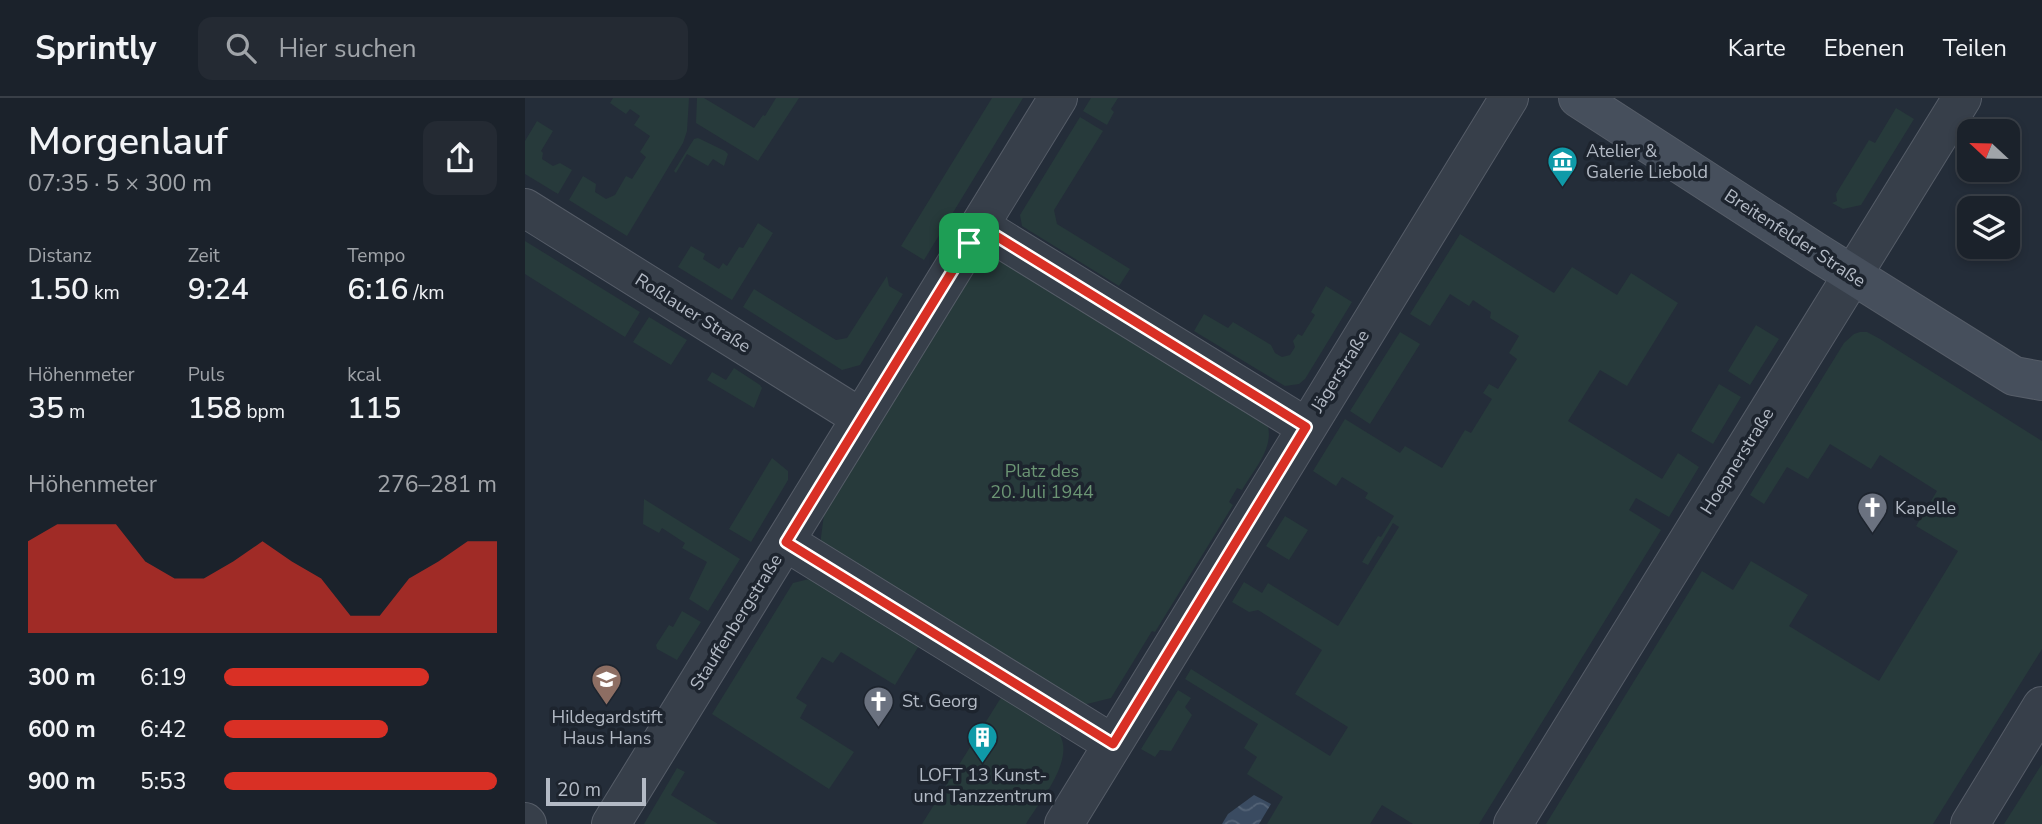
<!DOCTYPE html>
<html lang="de">
<meta charset="utf-8">
<style>
:root{--surface:#1b222b;--page:#242a33;--text:#f1f3f6;--muted:#a0a4a9;--line:#393f47;--accent:#d93025}
body{margin:0;font-family:"Nunito Sans",sans-serif;background:var(--page);color:var(--text);height:100vh;display:flex;flex-direction:column;font-size:26px;white-space:nowrap}
*{box-sizing:border-box;margin:0}
p{font-size:23px;color:var(--muted)}
.icon{flex:none;width:38px;height:38px;fill:none;stroke:currentColor;stroke-width:2;stroke-linecap:round;stroke-linejoin:round}
.map{position:relative;flex:1;overflow:hidden}
.panel{display:flex;flex-direction:column;background:var(--surface);width:525px}
.panel>*{flex:none}
.needle{width:46px;rotate:292deg}
.controls{position:absolute;left:1432px;top:21px;display:grid;gap:14px}
.controls a{display:grid;place-items:center;width:63px;height:63px;border-radius:14px;background:var(--surface);box-shadow:0 4px 10px #0003,0 0 0 2px var(--line);font-size:35px}
.scale{position:absolute;left:21px;bottom:18px;width:100px;box-sizing:border-box;padding-left:7px;border:4px solid #b3bac5;border-top:0;font-size:19px;line-height:24px;white-space:nowrap;color:#b3bac5;-webkit-text-stroke:5px #1d242e;paint-order:stroke}
.pin{position:absolute;display:grid;place-items:center;width:60px;height:60px;color:#fff;margin:-30px;border-radius:14px;box-shadow:0 4px 10px #0006}
.round{display:grid;place-items:center;flex:none;width:74px;height:74px;border-radius:14px;background:var(--page)}
.headline{display:flex;align-items:center;justify-content:space-between;height:119px;padding:0 28px}
h1{font-size:38px;font-weight:600;line-height:52px}
.metrics{display:grid;grid-template-columns:repeat(3,1fr);gap:10px;height:119px;padding:7px 28px}
.metrics div{display:grid;align-content:center}
.metrics b{font-size:30px;font-weight:600}
.metrics small{font-size:19px;font-weight:400}
.metrics p{font-size:19px}
.chart{height:196px;padding:14px 28px}
.chart p{display:flex;justify-content:space-between}
.chart svg{width:100%;height:126px;margin-top:7px;fill:var(--accent);opacity:.7}
ul{padding:0 28px;list-style:none;font-size:23px}
li{display:grid;grid-template-columns:112px 84px 1fr;align-items:center;height:52px}
li i{height:18px;border-radius:9px;background:var(--accent)}
header{display:flex;align-items:center;gap:42px;box-sizing:border-box;height:98px;padding:0 35px;background:var(--surface);border-bottom:2px solid var(--line)}
header strong{font-size:33px}
nav{display:flex;gap:38px;margin-inline-start:auto;font-size:24px}
.search{width:490px;height:63px;background:var(--page);display:flex;align-items:center;gap:18px;box-sizing:border-box;padding:0 24px;border-radius:14px;color:var(--muted);font-size:26px}
main{display:flex;flex:1;min-height:0}
.map>svg:first-child{display:block}
</style>
<header>
<strong>Sprintly</strong>
<div class="search"><svg class="icon" aria-label="search" viewBox="0 0 24 24"><circle cx="10" cy="10" r="6"/><path d="M15 15l6 6"/></svg>Hier suchen</div>
<nav><a>Karte</a><a>Ebenen</a><a>Teilen</a></nav>
</header>
<main>
<section class="panel">
<div class="headline"><div><h1>Morgenlauf</h1><p>07:35 · 5 × 300 m</p></div><a class="round"><svg class="icon" aria-label="share" viewBox="0 0 24 24"><path d="M12 15V3M7 8l5-5 5 5M5 13v7h14v-7"/></svg></a></div>
<div class="metrics">
<div><p>Distanz</p><b>1.50<small> km</small></b></div>
<div><p>Zeit</p><b>9:24</b></div>
<div><p>Tempo</p><b>6:16<small> /km</small></b></div>
</div>
<div class="metrics">
<div><p>Höhenmeter</p><b>35<small> m</small></b></div>
<div><p>Puls</p><b>158<small> bpm</small></b></div>
<div><p>kcal</p><b>115</b></div>
</div>
<div class="chart"><p><span>Höhenmeter</span>276–281 m</p>
<svg viewBox="0 0 160 44" preserveAspectRatio="none"><path d="M0 44V12L10 6L20 6L30 6L40 19L50 25L60 25L70 19L80 12L90 19L100 25L110 38L120 38L130 25L140 19L150 12L160 12V44z"/></svg>
</div>
<ul>
<li><b>300 m</b>6:19<i style="width:75%"></i></li>
<li><b>600 m</b>6:42<i style="width:60%"></i></li>
<li><b>900 m</b>5:53<i style="width:100%"></i></li>
</ul>
</section>
<div class="map">
<svg width="1517" height="726" viewBox="0 0 1517 726">
<defs>
<pattern id="water-waves" width="16" height="10" patternUnits="userSpaceOnUse" patternTransform="scale(1.75)"><rect width="16" height="10" fill="#3a4b61"/><path d="M0 5q4-4 8 0t8 0" fill="none" stroke="#546376"/></pattern>
</defs>
<rect width="100%" height="100%" fill="#242d39"/>
<path fill="#273a3b" d="M88,0h76l-2,33 -4,12 -56,93 -58,-36 14,-24 13,8 -1,8 11,7 9,-4 11,-19 6,3 14,-22 -6,-5 10,-16 -16,-11 6,-9 -10,-7 -4,5 -16,-11z
M172,0h7l50,30 9,-13 2,1 11,-18h23l-41,63 -62,-38z
M467,0h31l-99,162 -23,-14z
M566,0h27l-7,11 3,3 -7,13 -24,-14z
M1371,10l18,11 -53,86 -18,4 -11,-6 5,-2 -1,-7 33,-54 6,3z
M555,19l23,14 -49,79 3,14 73,45 -11,17 -97,-60 -2,-11z
M12,23l16,10 -12,20 2,2 -1,6 11,7 7,-3 12,7 -14,24 -33,-20v-33z
M173,40l27,13 3,3 -4,12 -11,-7 -5,7 -21,-12 -11,19 -2,-2 20,-32z
M233,125l15,10 -41,67 -54,-33 13,-21 14,8 -2,5 16,10 4,-6 4,3 12,-19 4,1z
M935,136l94,59 18,-26 45,28 14,-22 47,30 -51,83 -27,-16 -32,51 94,58 16,-26 21,14 -30,50 -33,-19 -7,12 32,20 -182,294h-66l-31,-19 -12,19h-103l16,-27 -36,-23 10,-17 -13,-9 14,-24 -73,-45 6,-10 139,87 18,-29 -53,-33 27,-44 -64,-40 -9,2 -17,-10 12,-20 18,11 6,-10 70,43 61,-99 -6,-4 -25,42 -6,-3 16,-26 3,1 13,-21 -29,-18 3,-5 -26,-16 -6,9 -23,-15 32,-52 55,34 5,-7 37,22 23,-38 6,3 21,-34 -9,-6 6,-9 9,5 19,-30 -8,-6 10,-17 -29,-18 1,-6 -18,-12 -4,6 -19,-12 -20,32 -20,-12z
M0,143l115,71 -15,25 -100,-63z
M471,153l270,170c11,24 -12,48 -24,69l-5,-2 -8,14 4,3 -78,127 -3,-1 -41,67 -32,8 -259,-161 4,-31 157,-255z
M362,178l2,10 14,8 -43,71 -18,5 -99,-63 11,-18 82,51 11,-2z
M801,188l26,16 -47,77 -6,5 -14,2 -91,-55 10,-17 24,14 5,-6 38,23 4,8 7,4 8,-2 5,-8 -2,-6 5,-7 4,2 13,-21 -4,-3z
M124,219l38,23 -16,25 -38,-23z
M1231,227l23,14 -29,46 -22,-14z
M875,234l20,12 -50,80 -20,-13z
M1335,234h7l13,7 162,102v208l-109,175h-387l156,-253 31,19 18,-29 57,34 -19,31 90,55 79,-130 -42,-25 21,-35 -57,-36 -9,14 -41,-25 -22,35 -21,-12 -23,37 -14,-9 94,-152 10,-9z
M209,270l26,17 2,3 -8,20 -47,-28 5,-8 14,8z
M1194,286l22,13 -28,47 -22,-13z
M247,360l16,13v9l-37,62 -22,-13z
M119,401l96,60 -32,52 -19,-12 18,-37 -25,-14 3,-5 -23,-15 -3,5 -16,-9z
M760,418l23,14 -19,30 -23,-14z
M284,481l10,4 101,61 -25,41 -54,-33 -8,11 -11,-6 -26,41 11,7 -7,13 54,34 -25,37 -117,-75 81,-131z
M157,513l19,11 -24,38 -20,-11 -1,-4 13,-20 4,2z
M653,592l13,8 -6,9 7,8 -21,36 -11,-1 -5,7 -14,-8z
M477,598c17,10 37,19 52,32 28,25 -14,72 -28,96h-104z
M1517,666v60h-38z
M152,670l8,4 -14,23 47,29h-74z"/>
<path fill="url(#water-waves)" d="M729,697l17,9 -12,20h-37l6,-10z"/>
<g fill="none" stroke-linecap="round" stroke-linejoin="round">
<defs>
<path id="minor" d="M0,110l336,210
M455,128l326,201
M261,444l327,202
M0,724l2,2
M86,726l447,-726
M539,726l445,-726
M988,726l449,-726
M1445,726l72,-118"/>
<path id="secondary" d="M1053,0l238,154 198,124 28,5"/>
</defs>
<use href="#minor" stroke="#565d68" stroke-width="40"/>
<use href="#secondary" stroke="#565d68" stroke-width="40"/>
<use href="#minor" stroke="#373f4a" stroke-width="38"/>
<use href="#secondary" stroke="#464f5c" stroke-width="38"/>
</g>
<g fill="none" stroke-linecap="round" stroke-linejoin="round">
<defs>
<path id="route" d="M455,128l326,201 -193,317 -327,-202z"/>
</defs>
<use href="#route" stroke="#fff" stroke-width="14"/>
<use href="#route" stroke="#d93025" stroke-width="9"/>
</g>
<defs>
<symbol id="museum-pin" viewBox="-11 -11 22 30"><path d="M0 17L-7.5 6A9.5 9.5 0 1 1 7.5 6Z" fill="#0f9aa8" stroke="#1d242e"/><path d="M0-6L6-3V-2H-6V-3ZM-5-1h2V3h-2ZM-1-1h2V3h-2ZM3-1h2V3H3ZM-6 4H6V6H-6Z" fill="#fff"/></symbol>
<symbol id="church-pin" viewBox="-11 -11 22 30"><path d="M0 17L-7.5 6A9.5 9.5 0 1 1 7.5 6Z" fill="#6b7280" stroke="#1d242e"/><path d="M-1.2-6h2.4v3.5h3.3v2.4h-3.3V6h-2.4V-.1h-3.3v-2.4h3.3Z" fill="#fff"/></symbol>
<symbol id="school-pin" viewBox="-11 -11 22 30"><path d="M0 17L-7.5 6A9.5 9.5 0 1 1 7.5 6Z" fill="#8d6e63" stroke="#1d242e"/><path d="M0-5L7-2L0 1L-7-2ZM-4 1L0 2.5L4 1V4Q0 6-4 4Z" fill="#fff"/></symbol>
<symbol id="building-pin" viewBox="-11 -11 22 30"><path d="M0 17L-7.5 6A9.5 9.5 0 1 1 7.5 6Z" fill="#0f9aa8" stroke="#1d242e"/><path d="M-4-6H4V6H1V3H-1V6H-4ZM-2.5-4.3h1.7v1.8h-1.7ZM.8-4.3h1.7v1.8H.8ZM-2.5-1h1.7V.8h-1.7ZM.8-1h1.7V.8H.8Z" fill="#fff"/></symbol>
</defs>
<g fill-rule="evenodd">
<use href="#museum-pin" x="1020" y="46" width="35" height="47"/>
<use href="#church-pin" x="1330" y="392" width="35" height="47"/>
<use href="#school-pin" x="64" y="564" width="35" height="47"/>
<use href="#church-pin" x="336" y="586" width="35" height="47"/>
<use href="#building-pin" x="440" y="622" width="35" height="47"/>
</g>
<g text-anchor="middle" stroke-width="7" stroke-linejoin="round" paint-order="stroke">
<g font-size="18" fill="#b3bac5" stroke="#1d242e" text-anchor="start">
<text x="1061" y="59">Atelier &amp;<tspan x="1061" dy="21">Galerie Liebold</tspan></text>
<text x="1370" y="416">Kapelle</text>
<text x="377" y="609">St. Georg</text>
<text x="82" y="625" text-anchor="middle">Hildegardstift<tspan x="82" dy="21">Haus Hans</tspan></text>
<text x="458" y="683" text-anchor="middle">LOFT 13 Kunst-<tspan x="458" dy="21">und Tanzzentrum</tspan></text>
</g>
<g font-size="18" fill="#b3bac5" stroke="#1d242e">
<text transform="translate(1270 140) rotate(33)" y="6">Breitenfelder Straße</text>
<text transform="translate(168 215) rotate(32)" y="6">Roßlauer Straße</text>
<text transform="translate(815 273) rotate(-58)" y="6">Jägerstraße</text>
<text transform="translate(1212 363) rotate(-58)" y="6">Hoepnerstraße</text>
<text transform="translate(211 524) rotate(-58)" y="6">Stauffenbergstraße</text>
</g>
<g font-size="18" fill="#6b9574" stroke="#1d242e">
<text x="517" y="379">Platz des<tspan x="517" dy="21">20. Juli 1944</tspan></text>
</g>
</g>
</svg>
<div class="controls">
<a><svg class="needle" viewBox="-14 -14 28 28"><path d="M0-13l5 13h-10z" fill="#e53935"/><path d="M0 13l5-13h-10z" fill="#a0a4a9"/></svg></a>
<a><svg class="icon" aria-label="layers" viewBox="0 0 24 24"><path d="M12 4l9 5-9 5-9-5zM3 14l9 5 9-5"/></svg></a>
</div>
<div class="scale">20 m</div>
<div class="pin" style="left:444px;top:145px;background:#1e9e55"><svg class="icon" aria-label="arrive" viewBox="0 0 24 24"><path d="M6 21V4h12l-3 4 3 4H6"/></svg></div>
</div>
</main>
